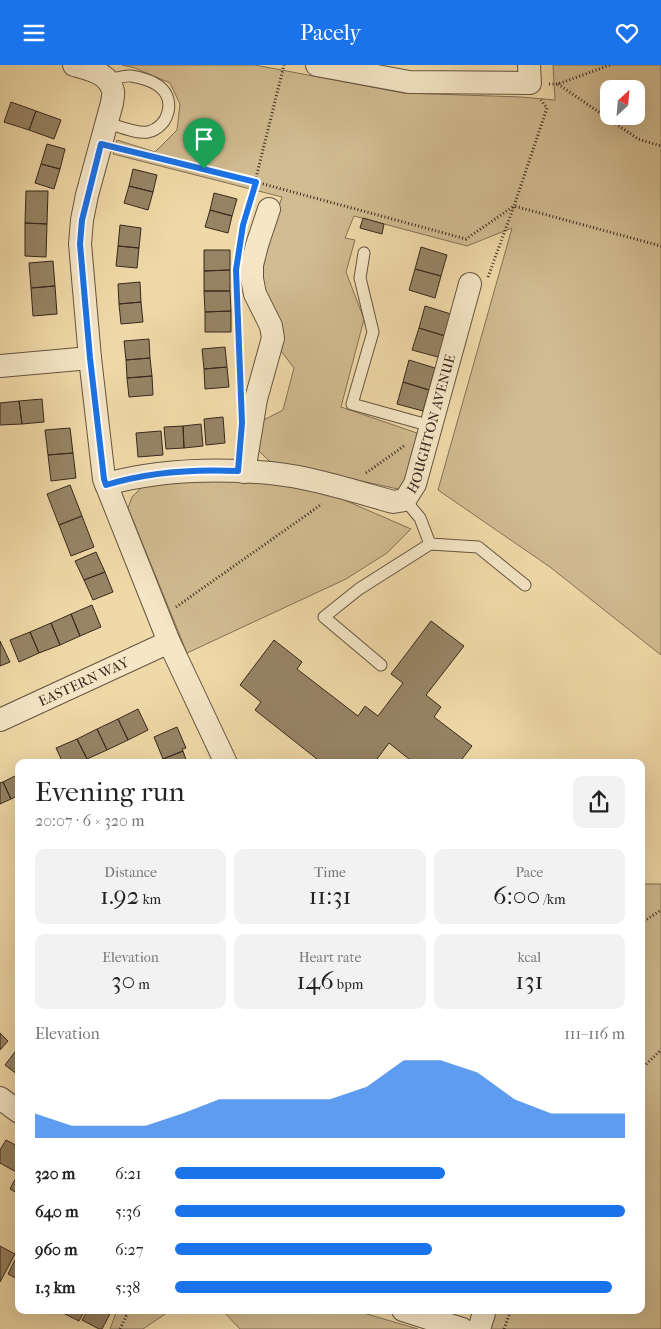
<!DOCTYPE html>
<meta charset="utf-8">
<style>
:root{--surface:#fff;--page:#f2f2f2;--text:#222;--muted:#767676;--accent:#1a73e8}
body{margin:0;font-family:"IM FELL French Canon",serif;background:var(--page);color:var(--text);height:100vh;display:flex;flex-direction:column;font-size:19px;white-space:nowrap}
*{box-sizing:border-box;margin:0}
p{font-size:16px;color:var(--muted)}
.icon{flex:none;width:28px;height:28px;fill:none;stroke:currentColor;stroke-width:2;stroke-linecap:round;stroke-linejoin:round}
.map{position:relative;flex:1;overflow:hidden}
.sheet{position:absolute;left:15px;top:694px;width:630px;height:555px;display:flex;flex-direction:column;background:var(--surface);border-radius:10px;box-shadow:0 5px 20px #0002}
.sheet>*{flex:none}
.needle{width:32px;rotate:26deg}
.buttons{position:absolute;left:600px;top:15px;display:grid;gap:10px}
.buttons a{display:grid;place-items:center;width:45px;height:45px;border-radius:10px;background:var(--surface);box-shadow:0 5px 20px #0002;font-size:25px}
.pin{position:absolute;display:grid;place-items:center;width:42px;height:42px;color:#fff;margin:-51px -21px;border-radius:50% 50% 50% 0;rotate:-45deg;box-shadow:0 0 5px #0007}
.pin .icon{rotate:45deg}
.round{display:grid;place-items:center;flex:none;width:52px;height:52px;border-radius:10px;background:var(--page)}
.summary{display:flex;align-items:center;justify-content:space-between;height:85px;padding:0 20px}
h1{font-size:28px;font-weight:600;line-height:38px}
.stats{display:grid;grid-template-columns:repeat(3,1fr);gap:8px;height:85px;padding:5px 20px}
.stats div{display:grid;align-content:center;border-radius:10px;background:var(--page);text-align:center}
.stats b{font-size:25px;font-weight:600}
.stats small{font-size:14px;font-weight:400}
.stats p{font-size:14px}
.chart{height:140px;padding:10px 20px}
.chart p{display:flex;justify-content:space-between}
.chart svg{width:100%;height:90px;margin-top:5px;fill:var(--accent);opacity:.7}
ul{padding:0 20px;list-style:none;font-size:16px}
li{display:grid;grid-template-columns:80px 60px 1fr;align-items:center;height:38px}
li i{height:12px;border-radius:6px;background:var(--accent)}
header{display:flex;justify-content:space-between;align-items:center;height:65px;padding:0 20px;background:var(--accent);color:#fff;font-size:22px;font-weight:600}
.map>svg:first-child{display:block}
</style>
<header><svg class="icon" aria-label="menu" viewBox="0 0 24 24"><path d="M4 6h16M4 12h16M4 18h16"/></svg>Pacely<svg class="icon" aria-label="heart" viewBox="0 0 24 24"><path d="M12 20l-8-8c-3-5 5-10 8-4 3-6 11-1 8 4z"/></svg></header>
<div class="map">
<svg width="661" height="1264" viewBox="0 0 661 1264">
<rect width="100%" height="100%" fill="#f0d9a8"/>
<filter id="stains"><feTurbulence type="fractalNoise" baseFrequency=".004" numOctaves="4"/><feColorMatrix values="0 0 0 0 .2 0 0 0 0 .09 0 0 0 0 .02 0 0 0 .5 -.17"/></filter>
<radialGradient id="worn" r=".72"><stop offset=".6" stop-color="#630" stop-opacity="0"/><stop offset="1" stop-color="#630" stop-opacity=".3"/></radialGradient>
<path fill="#d1bb90" stroke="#847256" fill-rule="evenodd" d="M122,0h133l148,28 118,4 34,3 -2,-35h108v590l-111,-88 -112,-77 74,-262 -45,18 -113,-30 -9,22 10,2 -9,32 18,47 -23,88 76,26 -10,48 -9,8 -129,-28 -12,-12 5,-28 21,-11 11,-42 -13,-17 -19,-56 -2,-33 22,-65 -169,-43 4,-14 38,12 22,-22 3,-26 -10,-21 -35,-15zM609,24h27v27h-27z
M198,415h66l62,12 85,37 -24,24 -41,26 -159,74 -59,-145 4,-11 11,-11z
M641,819h20v445h-174l6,-19h148z
M117,1245h54l-28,19h-33z
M222,1245h131l65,19h-178z"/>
<path fill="#978465" stroke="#37281d" d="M11,37l25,9 -7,19 -25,-8z
M36,46l25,9 -7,19 -25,-9z
M47,79l18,5 -5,20 -19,-5z
M41,99l19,5 -6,20 -19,-6z
M133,104l24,6 -4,17 -24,-6z
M129,121l24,6 -5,18 -24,-7z
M26,126h22l-1,33 -22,-1z
M214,128l23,6 -5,17 -22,-6z
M210,145l22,6 -4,17 -23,-6z
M363,153l21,6 -2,10 -22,-6z
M25,158l22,1 -1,33 -21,-1z
M120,160l21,3 -2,20 -21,-2z
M118,181l21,2 -2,20 -21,-2z
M421,182l26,8 -6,21 -26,-7z
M204,185h26v20l-26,1z
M53,196l2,25 -24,2 -2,-25z
M415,204l26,7 -6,22 -26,-8z
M230,205v21h-26v-20z
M140,217l1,20 -22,2 -1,-20z
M55,221l2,28 -24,2 -2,-28z
M204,226h26l1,20 -26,1z
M141,237l2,20 -22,2 -2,-20z
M425,241l26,8 -6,22 -26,-8z
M231,246v21h-26v-20z
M419,263l26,8 -7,21 -26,-7z
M149,274l1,19 -24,2 -2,-19z
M225,282l2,20 -23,2 -2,-20z
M150,293l2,18 -25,2 -1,-18z
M409,295l26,8 -6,22 -26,-8z
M227,302l2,20 -24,2 -1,-20z
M152,311l1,19 -24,2 -2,-19z
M403,317l26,8 -6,21 -26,-7z
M42,334l2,23 -22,2 -3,-23z
M19,336l3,23 -22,1v-22z
M223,352l2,26 -19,2 -2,-26z
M201,359l2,22 -19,2 -1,-22z
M183,361l1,22 -18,1 -2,-22z
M70,363l3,25 -25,2 -3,-25z
M161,366l2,24 -25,2 -2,-24z
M73,388l3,25 -25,3 -3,-26z
M70,420l12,31 -23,9 -12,-31z
M82,451l12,31 -23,9 -12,-31z
M96,487l9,20 -21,8 -9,-19z
M105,507l8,20 -20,8 -9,-20z
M92,540l9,22 -21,9 -9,-22z
M71,549l9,22 -20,9 -9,-22z
M431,556l33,25 -38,49 15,12 -7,10 38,29 -13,17h-45l-25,-20 -15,20h-52l-67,-53 6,-8 -21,-17 34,-45 28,22 -5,7 61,47 7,-10 13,10 25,-33 -12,-9z
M51,558l9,22 -21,8 -9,-21z
M30,567l9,21 -20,9 -9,-22z
M0,576l10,21 -10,4z
M138,644l10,21 -20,10 -10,-21z
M118,654l10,21 -21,10 -10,-21z
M177,662l9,21 -4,1 1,2 -20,8 -9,-22z
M97,664l10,21 -20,9 -10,-20z
M77,674l10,20 -7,4h-17l-7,-15z
M183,686l4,12h-23l-1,-4z
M19,709v21l-8,4 -8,-17z
M3,717l8,17 -11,5v-21z
M0,968l8,8 -8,9z
M18,983l1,1 -1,26 -13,-10z
M6,1075l13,7 -1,26 -18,-10v-13z
M19,1107v22l-9,-5z
M0,1181l15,8 -15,28z
M18,1189l1,1v25l-11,-6z
M65,1245h20l-6,11 -16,-8z
M88,1245h24l-10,19h-3l-17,-9z"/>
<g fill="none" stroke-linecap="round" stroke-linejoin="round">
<defs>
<path id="lane" d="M107,58c11,3 30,11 41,9 21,-5 28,-32 12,-45 -7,-6 -21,-10 -29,-11 -7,-1 -16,3 -23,4
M364,188l-4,25 13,54 -21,72 79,22
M405,435l15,18 10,26 48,3 47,38
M381,600l-57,-48 35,-28 71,-45"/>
<g id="street">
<path d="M74,0c15,4 35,8 39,26 1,3 -1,9 -1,12l-25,92 -5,25 -2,24 10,114 14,121 65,163 57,121"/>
<path d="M317,0l92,17 121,1 -1,-18"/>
<path d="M0,301l90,-8"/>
<path d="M244,407l12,-73 17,-61 -2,-12 -16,-32 -3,-15v-14l5,-20 12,-36"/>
<path id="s1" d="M106,419c44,-12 92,-15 137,-13 9,1 18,1 27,2 41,4 84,18 123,29l12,-2 10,-16 55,-200"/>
<path id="s2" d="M0,655l169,-78"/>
<path d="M0,1033l19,14"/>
<path d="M403,1245l59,19"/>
<path d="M479,1264l6,-19"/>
</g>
</defs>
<use href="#lane" stroke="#655440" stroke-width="13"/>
<use href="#street" stroke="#655440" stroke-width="24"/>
<path stroke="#37281d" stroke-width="3" stroke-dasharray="1 2.5" stroke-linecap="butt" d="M549,19h9l52,-19
M558,19l80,55 23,7
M120,84l136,33 210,57 48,-33 33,-98 -6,-8
M251,133l33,-133
M488,212l26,-71 147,40
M238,242l2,67
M366,408l38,-27
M176,542l146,-103
M641,858l20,-13
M641,1004l20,-19
M120,1264l9,-19
M504,1264l7,-19"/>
<use href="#lane" stroke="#f5e6c6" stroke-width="11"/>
<use href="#street" stroke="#f5e6c6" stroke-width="22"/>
</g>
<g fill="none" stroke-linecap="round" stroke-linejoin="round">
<defs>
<path id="route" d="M101,79l155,38 -13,43 -7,45 6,153 -4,48c-44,-2 -90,1 -132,14l-2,-6 -14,-121 -10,-114 2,-24z"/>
</defs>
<use href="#route" stroke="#fff" stroke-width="10"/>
<use href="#route" stroke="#1a73e8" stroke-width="6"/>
</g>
<g text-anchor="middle" stroke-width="4" stroke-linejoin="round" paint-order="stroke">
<g font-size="14" fill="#37281d" stroke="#f5e6c6">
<text dy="5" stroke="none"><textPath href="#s1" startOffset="385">HOUGHTON AVENUE</textPath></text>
<text dy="5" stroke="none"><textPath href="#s2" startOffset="92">EASTERN WAY</textPath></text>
</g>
</g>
<rect width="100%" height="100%" filter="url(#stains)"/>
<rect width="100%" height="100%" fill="url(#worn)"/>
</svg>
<div class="buttons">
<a><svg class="needle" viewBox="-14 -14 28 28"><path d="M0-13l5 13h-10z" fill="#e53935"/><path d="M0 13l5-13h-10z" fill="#767676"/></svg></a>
</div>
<div class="pin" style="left:204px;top:104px;background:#1e9e55"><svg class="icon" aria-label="arrive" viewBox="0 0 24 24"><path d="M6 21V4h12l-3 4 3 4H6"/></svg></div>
<section class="sheet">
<div class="summary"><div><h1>Evening run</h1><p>20:07 · 6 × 320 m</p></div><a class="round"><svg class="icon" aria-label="share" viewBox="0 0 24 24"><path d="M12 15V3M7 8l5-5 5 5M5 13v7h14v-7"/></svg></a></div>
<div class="stats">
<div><p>Distance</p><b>1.92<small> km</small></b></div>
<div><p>Time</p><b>11:31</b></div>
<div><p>Pace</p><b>6:00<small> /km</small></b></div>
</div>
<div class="stats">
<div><p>Elevation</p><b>30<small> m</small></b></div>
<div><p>Heart rate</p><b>146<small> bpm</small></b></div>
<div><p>kcal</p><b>131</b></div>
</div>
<div class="chart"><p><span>Elevation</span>111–116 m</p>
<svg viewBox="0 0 160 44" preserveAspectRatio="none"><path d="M0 44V32L10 38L20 38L30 38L40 32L50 25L60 25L70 25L80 25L90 19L100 6L110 6L120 12L130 25L140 32L150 32L160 32V44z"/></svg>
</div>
<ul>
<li><b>320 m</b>6:21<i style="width:60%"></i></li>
<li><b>640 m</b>5:36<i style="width:100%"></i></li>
<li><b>960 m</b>6:27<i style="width:57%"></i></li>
<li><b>1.3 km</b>5:38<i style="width:97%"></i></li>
</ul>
</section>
</div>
